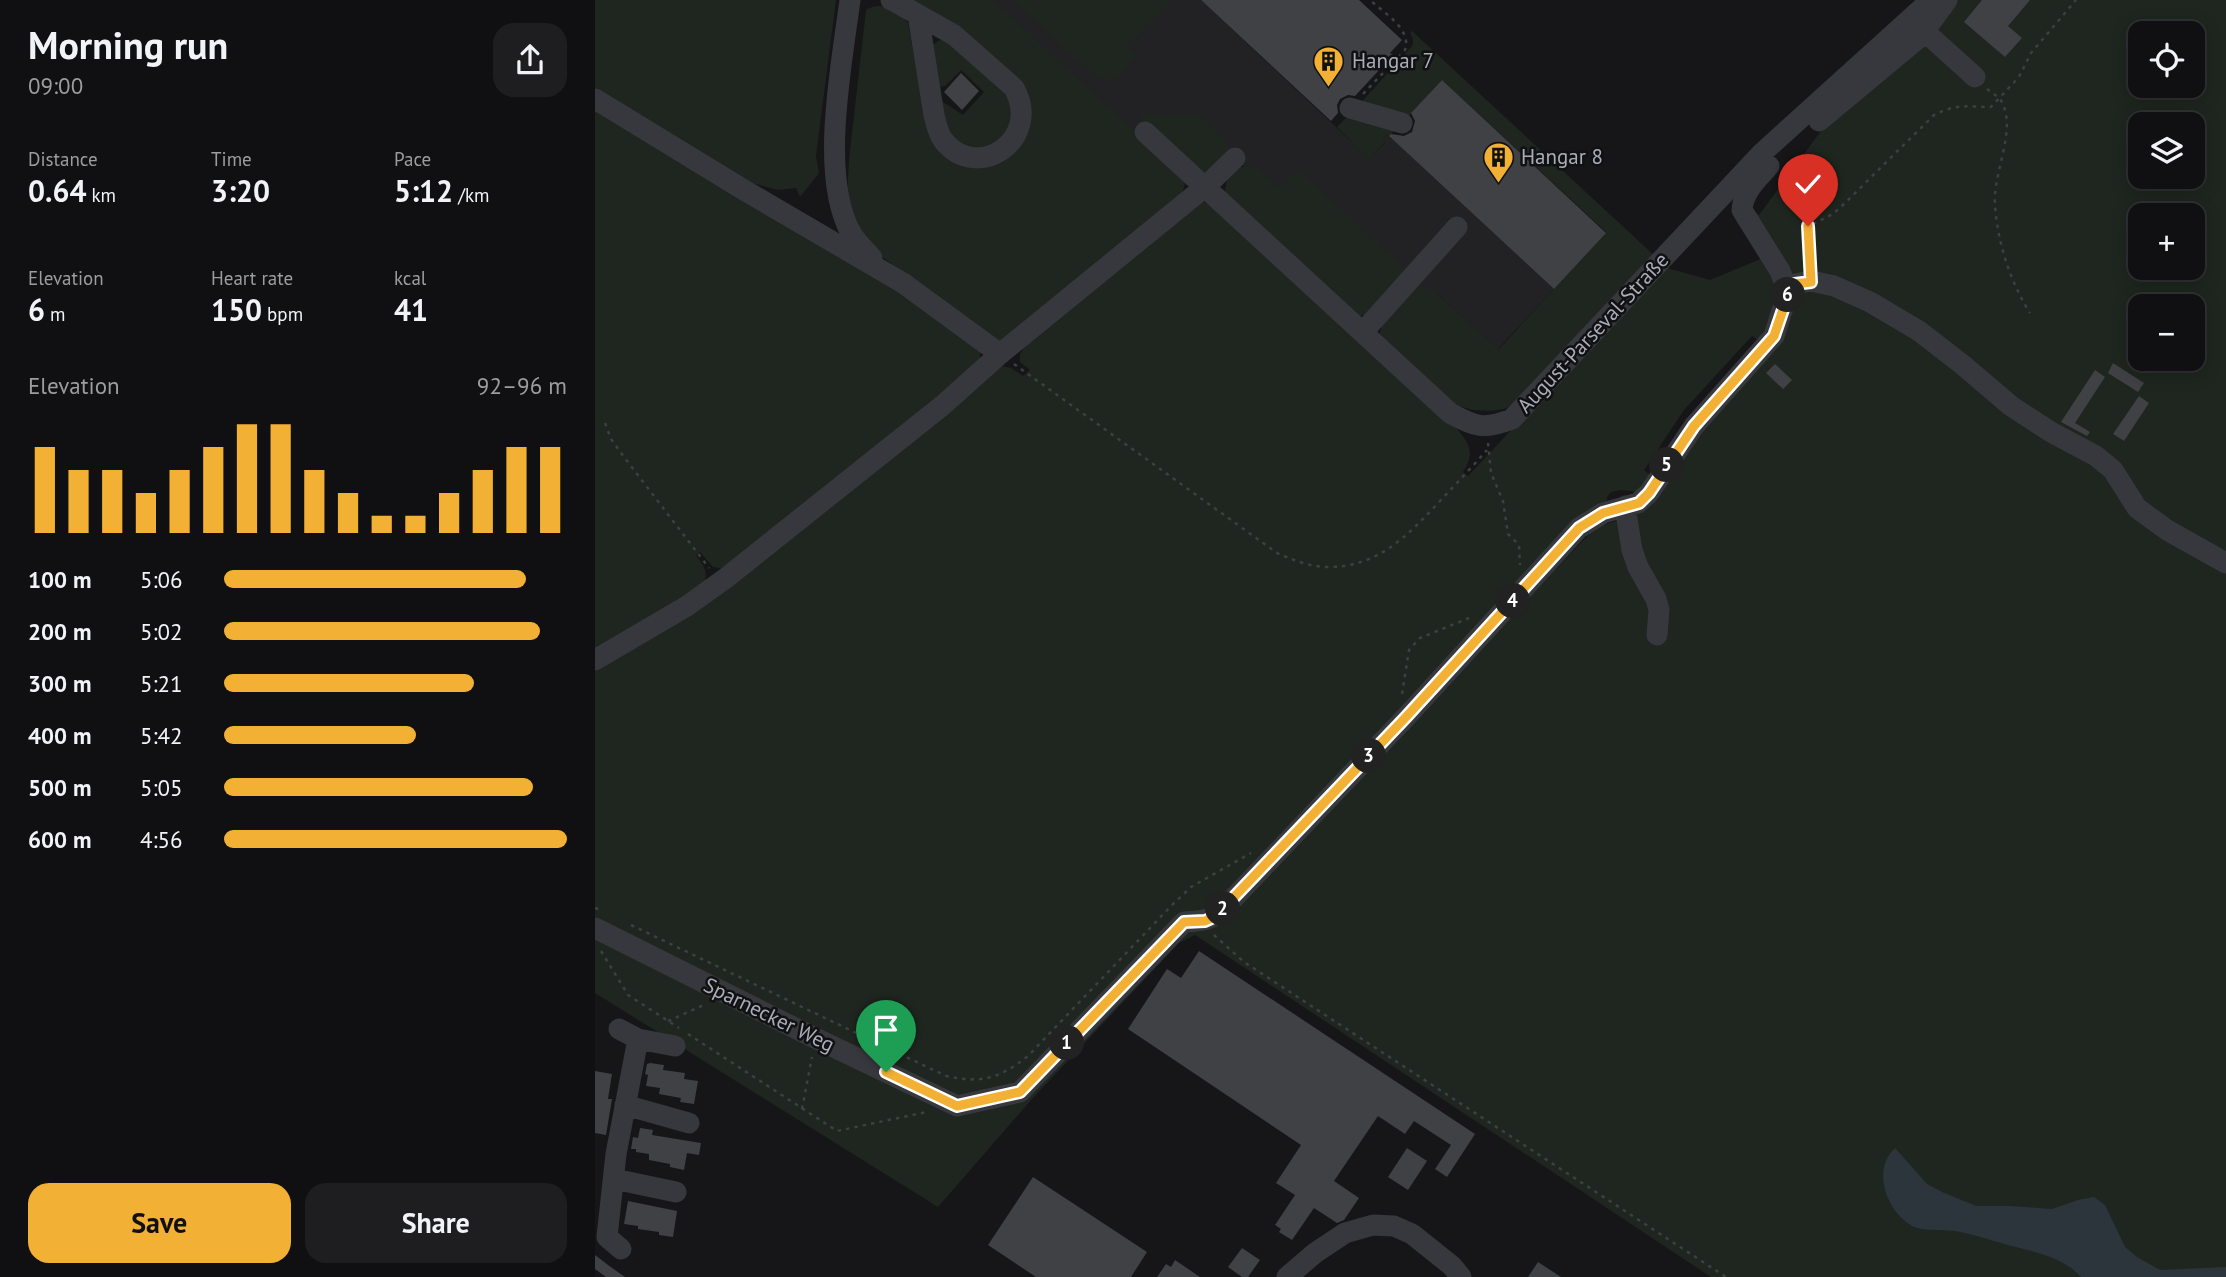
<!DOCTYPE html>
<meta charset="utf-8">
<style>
:root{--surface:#101012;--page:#1e1e20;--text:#f1f3f6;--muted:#9c9d9f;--line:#303032;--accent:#f2b134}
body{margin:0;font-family:"PT Sans",sans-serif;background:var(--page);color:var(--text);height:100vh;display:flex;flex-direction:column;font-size:26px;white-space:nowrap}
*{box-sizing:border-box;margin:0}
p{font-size:23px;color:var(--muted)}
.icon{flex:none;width:38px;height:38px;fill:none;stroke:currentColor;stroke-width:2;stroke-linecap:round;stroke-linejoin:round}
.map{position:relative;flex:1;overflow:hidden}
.sheet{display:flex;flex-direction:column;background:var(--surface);width:595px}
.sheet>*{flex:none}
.fabs{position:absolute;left:1533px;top:21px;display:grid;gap:14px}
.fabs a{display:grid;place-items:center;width:77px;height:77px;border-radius:14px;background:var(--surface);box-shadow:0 4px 18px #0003,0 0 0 2px var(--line);font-size:35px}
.pin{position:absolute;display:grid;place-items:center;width:60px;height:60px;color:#fff;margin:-72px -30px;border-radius:50% 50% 50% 0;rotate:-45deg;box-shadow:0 0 7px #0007}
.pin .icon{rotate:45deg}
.km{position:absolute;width:35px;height:35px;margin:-18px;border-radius:50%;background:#222;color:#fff;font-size:19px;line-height:35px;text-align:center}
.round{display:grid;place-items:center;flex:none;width:74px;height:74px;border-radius:21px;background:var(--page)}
.overview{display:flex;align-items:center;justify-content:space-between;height:119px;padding:0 28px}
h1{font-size:38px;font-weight:700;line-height:52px}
.figures{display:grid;grid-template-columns:repeat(3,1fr);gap:10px;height:119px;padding:7px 28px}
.figures div{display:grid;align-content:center}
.figures b{font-size:30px;font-weight:700}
.figures small{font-size:19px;font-weight:400}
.figures p{font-size:19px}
.chart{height:196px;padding:14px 28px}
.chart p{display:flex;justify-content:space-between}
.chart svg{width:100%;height:126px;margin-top:7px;stroke:var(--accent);stroke-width:6}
.primary-button{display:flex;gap:14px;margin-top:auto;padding:14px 28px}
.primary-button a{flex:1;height:80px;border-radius:21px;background:var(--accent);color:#111;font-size:28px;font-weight:700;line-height:80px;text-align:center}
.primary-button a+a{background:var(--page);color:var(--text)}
ul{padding:0 28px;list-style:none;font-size:23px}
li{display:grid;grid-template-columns:112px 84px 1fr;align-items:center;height:52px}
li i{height:18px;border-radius:9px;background:var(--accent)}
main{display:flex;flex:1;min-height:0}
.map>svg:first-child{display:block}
</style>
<main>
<section class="sheet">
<div class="overview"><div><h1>Morning run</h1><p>09:00</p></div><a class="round"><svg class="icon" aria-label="share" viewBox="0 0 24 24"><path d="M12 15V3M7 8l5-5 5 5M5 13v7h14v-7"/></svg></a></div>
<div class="figures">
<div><p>Distance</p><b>0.64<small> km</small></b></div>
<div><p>Time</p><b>3:20</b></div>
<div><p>Pace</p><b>5:12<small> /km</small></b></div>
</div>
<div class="figures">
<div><p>Elevation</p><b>6<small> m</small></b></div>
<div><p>Heart rate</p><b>150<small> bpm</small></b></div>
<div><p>kcal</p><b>41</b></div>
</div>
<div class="chart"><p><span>Elevation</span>92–96 m</p>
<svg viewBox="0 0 160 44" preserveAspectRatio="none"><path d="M5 44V14M15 44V22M25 44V22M35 44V30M45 44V22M55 44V14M65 44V6M75 44V6M85 44V22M95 44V30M105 44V38M115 44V38M125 44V30M135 44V22M145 44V14M155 44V14"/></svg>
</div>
<ul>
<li><b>100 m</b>5:06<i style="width:88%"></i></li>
<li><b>200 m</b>5:02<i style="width:92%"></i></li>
<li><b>300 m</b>5:21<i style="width:73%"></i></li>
<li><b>400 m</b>5:42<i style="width:56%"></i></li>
<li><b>500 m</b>5:05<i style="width:90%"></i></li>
<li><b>600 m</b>4:56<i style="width:100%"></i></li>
</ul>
<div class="primary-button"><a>Save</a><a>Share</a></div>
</section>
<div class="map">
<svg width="1631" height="1277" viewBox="0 0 1631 1277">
<rect width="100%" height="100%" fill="#161618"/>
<path fill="#222225" d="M334,0h272l168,158 16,-15 -3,-4 5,-5 167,155 -56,60 -61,-55 -21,-6 -139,-91 -68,-63 -133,-4z"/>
<path fill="#1e261f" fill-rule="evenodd" d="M0,0h241l-20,156 3,17 -19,24 -4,-9 -18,2 -27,-7 -156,-94z
M313,0h85l142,131 50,49 -1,8 -4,9 -180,144 -10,-3 -118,-89 -18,-25 -7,-27 2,-37 17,-150c15,-10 31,0 42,13l18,100 60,44c31,-11 42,-24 45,-58z
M418,0h159l-44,47 9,8c-16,18 -22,35 -46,18z
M1345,0h286v1277h-515l-516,-342 -16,8 -147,156 -94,108 -343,-214v-324l407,-303 9,2 12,8 7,-6 -10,-8v-8l6,-9 176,-143 10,1 11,9 236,219c12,15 15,24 4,41l5,4 196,-209 46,13 53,-22 -21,-57 17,14 112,-152zM1545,33h53v53h-53zM1545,124h53v53h-53zM1545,215h53v53h-53zM1545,306h53v53h-53zM1157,336l18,12 -138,168 -36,11 -364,381 375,-403v-8l4,-5 10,-2 18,2 11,-17 -6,-5 40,-60z
M817,31l245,227 -139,145 -14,6 -14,2 -17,-1 -18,-5 -75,-66c-3,-18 24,-39 36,-51l10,-1 11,7 62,55 107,-117 -164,-152 -37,40 -48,-13 56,-62v-6l-3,-6z
M345,40l6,1 57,49 9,14 2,15 -15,25 -17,6 -18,-3 -14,-11 -6,-15 -4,-21 23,15 21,-23 -23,-22 -16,16 -7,1 -6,-42z
M0,105l300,179 85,59v18l-254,208 -13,-2 -13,-15 -4,3c9,12 14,20 5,33l-106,62z
M757,112l47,14 -10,10 -2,-2 -5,5 3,3 -16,17 -32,-32z
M542,115h64l26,26 2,13 -17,19 -8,-1 -54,-43z
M656,166l8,3 21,19 18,-19 108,100 -41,46 -6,1 -135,-121 3,-16 14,-12z"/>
<path fill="#2c353c" d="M1300,1148l32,36 15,8 34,14h34l42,3 26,-9 16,-3 11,8 20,42 12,10 23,13 66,-3v10h-145c-19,-21 -48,-25 -73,-32 -18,-5 -35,-11 -53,-14 -14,-2 -30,1 -43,-5 -25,-14 -41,-56 -17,-78z"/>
<path fill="#404145" d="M606,0h158l43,40 -12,13 3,2 -38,41 -7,-1 -8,4 -3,6 1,8 -7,8z
M1387,0h48l-22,26 14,12 -17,19 -41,-35z
M366,73l18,18 -17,19 -18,-18z
M847,80l164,153 -52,56 -165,-153 2,-2 13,2 8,-4 3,-11 -4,-8z
M1518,363l31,20 -6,9 -30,-19z
M1180,364l17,16 -9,9 -17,-16z
M1500,370l10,7 -30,46 15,9 -3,4 -26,-14z
M1544,396l10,7 -25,38 -11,-7z
M604,951l276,183 -28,43 -12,-8 16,-24 -37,-24 -9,13 -27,-18 -44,65 25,17 -15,22 -7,3 -23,-15 -22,32 -13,-8 2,-3 -6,-4 20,-30 -19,-12 25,-38 -173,-116 39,-60 14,9z
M55,1063l14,2 -1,5 22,3 -1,6 14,2 -4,23 -14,-2 1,-4 -22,-4 1,-6 -14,-2 2,-11 -3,-1 2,-10z
M0,1071l17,3 -4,25h4l-6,36 -11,-2z
M45,1128l13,2 -1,5 49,8 -2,12 -12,-2 -3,17 -14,-3v-3l-21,-4v-6l-13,-2v-3h-5l2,-12 5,1z
M812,1148l20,13 -19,29 -20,-13z
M438,1177l114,75 -16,25h-95l-48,-32z
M33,1201l49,10 -4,26 -14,-2v-3l-21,-3v-3l-14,-2z
M647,1248l18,12 -12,17h-6l-14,-10z
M0,1255l13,10 17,12h-19l-11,-8z
M580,1260l25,17h-43l9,-13 5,3z
M943,1262l23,15h-33z"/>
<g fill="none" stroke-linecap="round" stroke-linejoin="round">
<path stroke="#3d3f44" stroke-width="2.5" stroke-dasharray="3.5 5" stroke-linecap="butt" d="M1392,89c4,3 10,7 13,10 19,28 -8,74 -5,107 3,38 15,75 35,107
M768,94l42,-44c7,-21 -21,-37 -35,-50
M1215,264l-1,-38 24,-12 12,-11 89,-88c24,-12 32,-8 57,-8l28,-30 12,-24 45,-53
M419,364l263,189c16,7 33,14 51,14 51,0 80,-32 112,-66 16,-17 32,-34 47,-51
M10,423l6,16 13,18 85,111
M893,443l3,30 12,28 5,33 11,11 1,20
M807,694l7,-44 11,-12 54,-22
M0,908l8,3
M36,925l315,151c36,8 54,2 82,-20l144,-151 19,-18 60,-34
M619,935l30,27 482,315
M6,951l27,44 51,33
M73,1021l38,-17
M93,1034l149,97 90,-19
M207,1109l10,-52"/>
<path stroke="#37383d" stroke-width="21" d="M255,0c-8,63 -31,176 1,233 5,9 14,17 21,25
M296,0l3,1 60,34 60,53c29,51 -37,96 -71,52 -5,-7 -7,-16 -9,-25l-16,-100
M1329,31l51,46
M0,99l149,91 159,93 97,71
M755,108l52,15
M1224,121l101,-84 27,-37
M550,132l305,281c25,14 34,17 62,6l250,-266 169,-153
M1174,166c-12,13 -26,26 -27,44l38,61 8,21
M768,332l94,-105
M1030,506l7,44 6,17 18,32 3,11 -2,25
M0,660l92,-54 39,-28 217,-173 57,-51 206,-168 29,-28
M0,928l220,110 142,68 63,-14 164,-170c22,-1 28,-2 44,-18l178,-187 173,-189 24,-15 35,-10 11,-10 45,-67 80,-90 14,-44 7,-8 16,-3 23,5 36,16 49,29 44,34 48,41 40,26 45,24 17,14 24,38 30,22 59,33
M24,1029l19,10
M30,1105l64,18
M19,1179l62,13
M26,1249l-14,-12 9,-83 22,-115 37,7
M692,1277l28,-24 30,-20 28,-8 21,1 18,8 40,32 9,11"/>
</g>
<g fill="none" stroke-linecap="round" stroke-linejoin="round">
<defs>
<path id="route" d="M291,1072l71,34 63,-14 164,-170 21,-1 11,-5 190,-199 173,-189 24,-15 36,-10 10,-10 45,-67 80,-90 15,-44 6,-8 16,-2 -3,-56"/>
</defs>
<use href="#route" stroke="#fff" stroke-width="14"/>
<use href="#route" stroke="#f2b134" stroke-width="9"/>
</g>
<defs>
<symbol id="building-pin" viewBox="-11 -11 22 30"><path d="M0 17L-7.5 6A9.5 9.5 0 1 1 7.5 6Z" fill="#f2b134" stroke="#111113"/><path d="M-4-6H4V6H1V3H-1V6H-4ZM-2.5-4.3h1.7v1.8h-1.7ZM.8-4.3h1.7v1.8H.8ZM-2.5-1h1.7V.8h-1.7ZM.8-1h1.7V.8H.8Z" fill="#111"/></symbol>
</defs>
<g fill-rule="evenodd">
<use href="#building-pin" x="716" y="44" width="35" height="47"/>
<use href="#building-pin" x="886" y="140" width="35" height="47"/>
</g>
<g text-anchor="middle" stroke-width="5" stroke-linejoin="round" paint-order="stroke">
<g font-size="21" fill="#a8adb8" stroke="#111113" text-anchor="start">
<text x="757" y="68">Hangar 7</text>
<text x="926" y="164">Hangar 8</text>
</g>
<g font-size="21" fill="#a8adb8" stroke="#111113">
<text transform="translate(998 333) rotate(-47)" y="7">August-Parseval-Straße</text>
<text transform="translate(174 1015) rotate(26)" y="7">Sparnecker Weg</text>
</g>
</g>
</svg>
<div class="fabs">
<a><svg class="icon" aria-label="locate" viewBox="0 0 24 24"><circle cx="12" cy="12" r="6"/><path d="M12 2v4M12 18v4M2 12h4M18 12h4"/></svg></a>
<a><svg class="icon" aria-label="layers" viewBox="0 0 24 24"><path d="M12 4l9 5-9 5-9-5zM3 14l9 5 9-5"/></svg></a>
<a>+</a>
<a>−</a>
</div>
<div class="pin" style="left:291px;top:1072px;background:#1e9e55"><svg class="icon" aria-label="arrive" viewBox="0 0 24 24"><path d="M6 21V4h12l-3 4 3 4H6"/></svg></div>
<div class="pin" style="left:1213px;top:226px;background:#d93025"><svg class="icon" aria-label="check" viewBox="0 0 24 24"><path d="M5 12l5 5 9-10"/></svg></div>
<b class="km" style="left:472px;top:1043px">1</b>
<b class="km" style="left:628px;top:909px">2</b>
<b class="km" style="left:774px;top:756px">3</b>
<b class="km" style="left:918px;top:601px">4</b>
<b class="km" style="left:1072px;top:465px">5</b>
<b class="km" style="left:1193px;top:295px">6</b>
</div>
</main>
